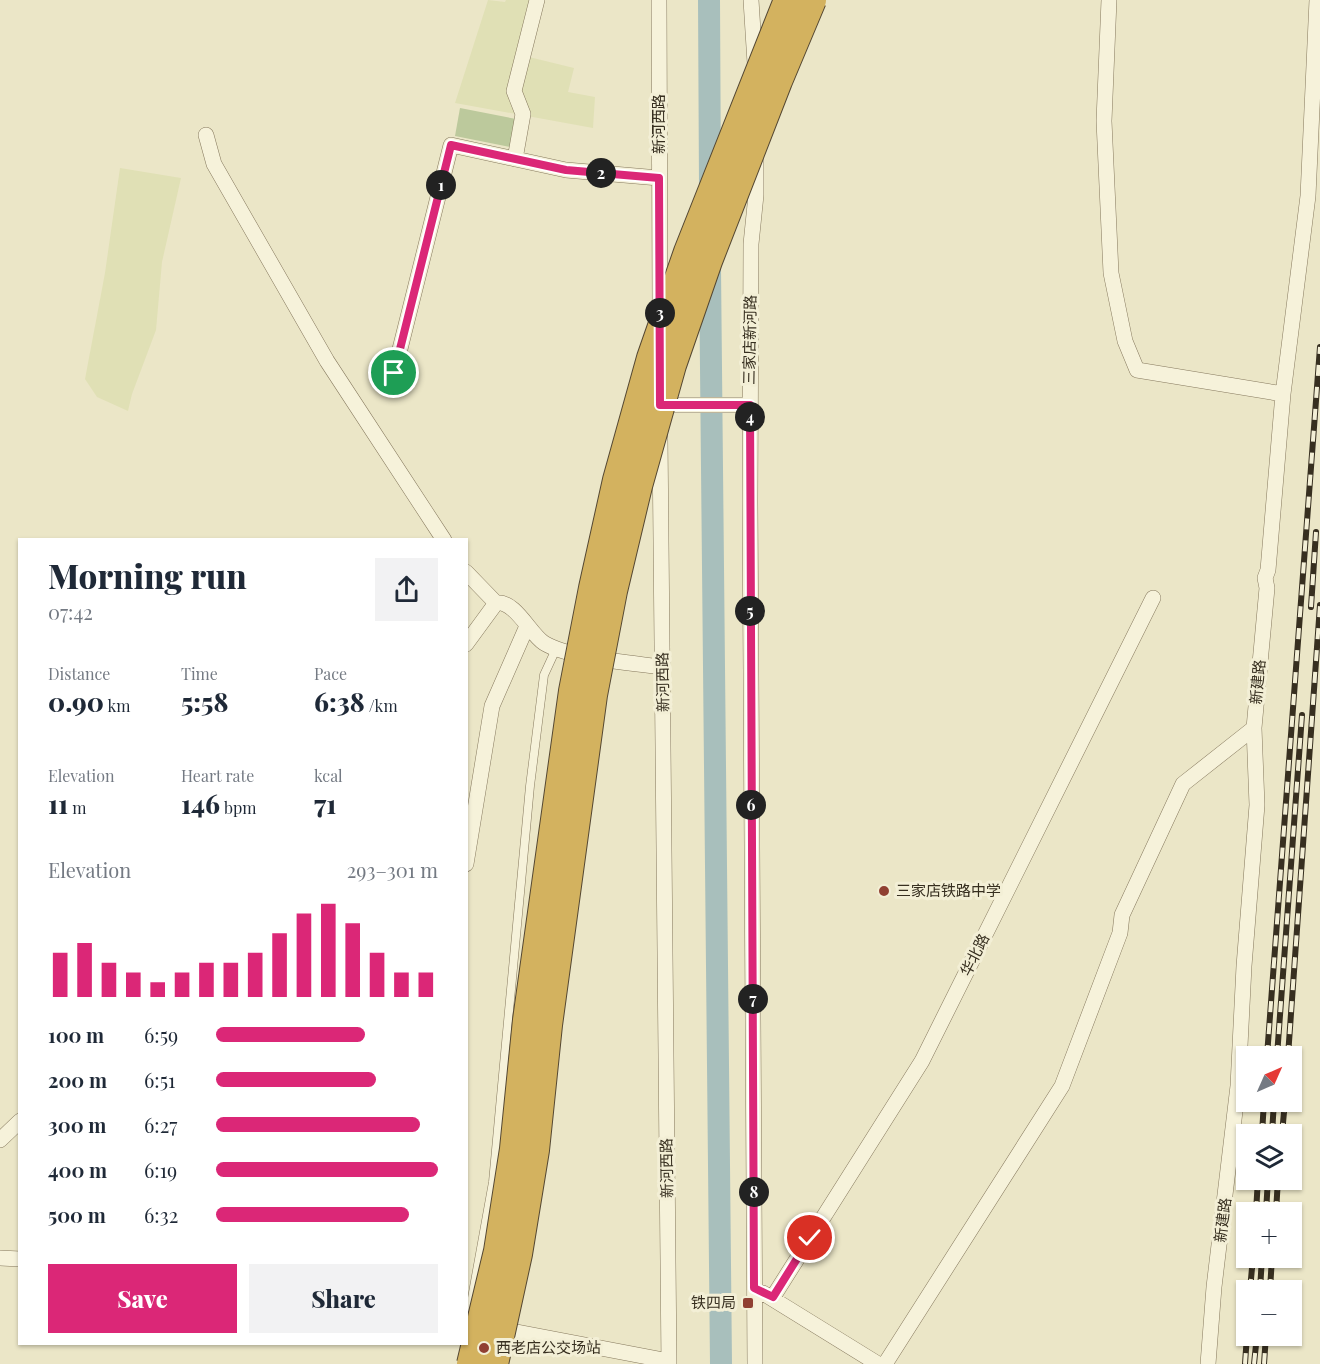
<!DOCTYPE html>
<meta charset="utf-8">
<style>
:root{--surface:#fff;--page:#f2f2f3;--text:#1f2937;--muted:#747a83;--accent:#db2777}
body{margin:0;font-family:"Playfair Display","Noto Sans SC",serif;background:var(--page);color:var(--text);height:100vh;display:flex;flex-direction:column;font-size:22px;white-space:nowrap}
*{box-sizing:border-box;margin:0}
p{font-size:20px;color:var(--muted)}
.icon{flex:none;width:33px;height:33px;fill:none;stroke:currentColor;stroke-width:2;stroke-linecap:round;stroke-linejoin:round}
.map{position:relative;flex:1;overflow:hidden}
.panel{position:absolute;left:18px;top:538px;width:450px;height:807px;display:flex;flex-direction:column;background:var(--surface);border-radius:0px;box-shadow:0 2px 4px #0004}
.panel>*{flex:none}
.needle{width:39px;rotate:45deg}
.buttons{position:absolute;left:1236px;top:1046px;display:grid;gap:12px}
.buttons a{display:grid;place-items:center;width:66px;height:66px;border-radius:0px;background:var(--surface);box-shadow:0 2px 4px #0004;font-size:30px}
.pin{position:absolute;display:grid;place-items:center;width:51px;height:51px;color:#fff;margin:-26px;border:3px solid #fff;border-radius:50%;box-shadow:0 2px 6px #0007}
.km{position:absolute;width:30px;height:30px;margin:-15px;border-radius:50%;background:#222;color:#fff;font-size:16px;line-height:30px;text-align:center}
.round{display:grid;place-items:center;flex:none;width:63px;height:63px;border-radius:0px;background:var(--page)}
.overview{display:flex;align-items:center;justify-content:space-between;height:102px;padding:0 30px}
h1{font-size:33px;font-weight:800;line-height:45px}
.figures{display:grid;grid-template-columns:repeat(3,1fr);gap:9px;height:102px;padding:6px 30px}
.figures div{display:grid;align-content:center}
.figures b{font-size:26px;font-weight:800}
.figures small{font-size:16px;font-weight:400}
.figures p{font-size:16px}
.chart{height:168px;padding:12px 30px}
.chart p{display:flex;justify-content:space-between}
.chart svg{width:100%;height:108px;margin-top:6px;stroke:var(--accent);stroke-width:6}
.cta{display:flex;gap:12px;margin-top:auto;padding:12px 30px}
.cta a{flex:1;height:69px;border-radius:0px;background:var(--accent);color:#fff;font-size:24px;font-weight:800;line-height:69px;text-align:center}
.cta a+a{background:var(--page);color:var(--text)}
ul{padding:0 30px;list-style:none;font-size:20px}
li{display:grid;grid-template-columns:96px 72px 1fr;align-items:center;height:45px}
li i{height:15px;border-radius:8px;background:var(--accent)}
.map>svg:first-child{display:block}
</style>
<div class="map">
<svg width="1320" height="1364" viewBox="0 0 1320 1364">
<rect width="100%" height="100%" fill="#ebe6c7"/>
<path fill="#e0e0b5" d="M488,0l17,2 1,-2h39l-16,57 45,11 -6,24 27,5 -2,31 -138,-25z
M120,168l61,10 -19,84 -6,68 -24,64 -4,17 -31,-14 -12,-18 20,-106z"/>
<path fill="#bcc99c" d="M460,108l56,11 -6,28 -55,-11z"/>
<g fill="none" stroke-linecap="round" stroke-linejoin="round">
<path stroke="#a8bfbc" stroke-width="22" d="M709,0l1,187
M710,268l11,1096"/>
<defs>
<path id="service" d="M470,1309l23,-127 37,-396 14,-111 12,-26"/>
<path id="minor" d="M659,0l1,309
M751,0l4,63
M1109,0l-5,121 7,152 14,68 12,29 146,24
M206,135l8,29 113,197 117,179
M515,159l8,-45 -9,-23 23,-91
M394,373l57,-228 115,25 93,8
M660,405h90
M660,438l9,926
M466,572l30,31c19,-3 34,31 48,40 24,15 88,20 118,24
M466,644l30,-41
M466,864l26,-158 35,-80
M0,1140l20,-19
M0,1258l20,1
M763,1293l115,71
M773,1297l149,-236 231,-463
M496,1328l173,33
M755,1364l-5,-862 1,-258 5,-49v-39
M885,1364l177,-278 58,-153 2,-18 61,-131 71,-56
M1208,1364l6,-77 24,-201 6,-120 13,-161 -3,-77 13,-140 -2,-10 3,-8 15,-176 25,-198 9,-196"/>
</defs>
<use href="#service" stroke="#86795e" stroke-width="9"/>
<use href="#minor" stroke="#86795e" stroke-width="16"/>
<use href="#service" stroke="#f6f2da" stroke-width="8"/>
<use href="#minor" stroke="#f6f2da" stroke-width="15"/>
<defs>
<path id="rail" d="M1311,607l5,-75
M1267,1056l53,-709
M1277,1056l25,-341
M1288,1056l32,-451
M1262,1134l2,-33
M1272,1134l2,-33
M1282,1134l3,-33
M1256,1212l2,-33
M1266,1212l2,-33
M1276,1212l2,-33
M1250,1290l3,-33
M1260,1290l2,-33
M1270,1290l2,-33
M1245,1364l2,-29
M1254,1364l3,-29
M1264,1364l2,-29"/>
</defs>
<use href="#rail" stroke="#372f20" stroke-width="6"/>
<use href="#rail" stroke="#f3efd6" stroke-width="4" stroke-dasharray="11" stroke-linecap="butt"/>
<defs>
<path id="motorway-bridge" d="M471,1364l27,-113 16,-102 13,-129 46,-329 20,-103 24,-108 34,-122 37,-106 100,-252
M494,1364l24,-110 17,-104 13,-125 45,-330 20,-104 25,-105 34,-121 36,-104 70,-180 34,-81"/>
</defs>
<use href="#motorway-bridge" stroke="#544732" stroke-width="30" stroke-linecap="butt"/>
<use href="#motorway-bridge" stroke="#d3b25f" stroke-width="28"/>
</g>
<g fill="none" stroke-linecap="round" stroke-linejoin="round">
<defs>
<path id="route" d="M394,373l57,-228 115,25 93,8 1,227h90l4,883 19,9 37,-59"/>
</defs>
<use href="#route" stroke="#fff" stroke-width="12"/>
<use href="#route" stroke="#db2777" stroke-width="8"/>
</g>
<g fill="#904032" stroke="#f3efd6" stroke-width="2">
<circle cx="884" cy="891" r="6"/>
<rect x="742" y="1297" width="12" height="12" rx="3"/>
<circle cx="484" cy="1348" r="6"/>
</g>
<g text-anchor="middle" stroke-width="6" stroke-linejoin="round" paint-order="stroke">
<g font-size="15" fill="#372f20" stroke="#f3efd6">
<text transform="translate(659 124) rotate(-90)" y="5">新河西路</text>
<text transform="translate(750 340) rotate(-89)" y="5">三家店新河路</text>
<text transform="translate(663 682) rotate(-91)" y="5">新河西路</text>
<text transform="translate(1258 682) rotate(-85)" y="5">新建路</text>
<text transform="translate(975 955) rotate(-63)" y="5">华北路</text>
<text transform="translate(667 1168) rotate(-91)" y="5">新河西路</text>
<text transform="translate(1223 1220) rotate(-83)" y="5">新建路</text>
</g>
<g font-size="15" fill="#372f20" stroke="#f3efd6" text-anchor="start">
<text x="896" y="896">三家店铁路中学</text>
<text x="736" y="1308" text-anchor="end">铁四局</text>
<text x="496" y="1353">西老店公交场站</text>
</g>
</g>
</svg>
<div class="buttons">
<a><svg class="needle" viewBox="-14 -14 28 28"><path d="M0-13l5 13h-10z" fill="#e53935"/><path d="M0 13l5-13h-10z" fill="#747a83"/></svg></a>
<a><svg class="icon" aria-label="layers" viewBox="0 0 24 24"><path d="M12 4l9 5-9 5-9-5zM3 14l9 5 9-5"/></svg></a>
<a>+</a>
<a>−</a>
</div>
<div class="pin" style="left:394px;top:373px;background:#1e9e55"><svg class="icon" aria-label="arrive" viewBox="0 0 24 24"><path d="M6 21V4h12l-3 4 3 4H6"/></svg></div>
<div class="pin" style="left:810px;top:1238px;background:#d93025"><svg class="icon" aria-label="check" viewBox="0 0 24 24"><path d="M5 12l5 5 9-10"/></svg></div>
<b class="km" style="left:441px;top:185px">1</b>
<b class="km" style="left:601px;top:173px">2</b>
<b class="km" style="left:660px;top:313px">3</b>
<b class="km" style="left:750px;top:417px">4</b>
<b class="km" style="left:750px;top:611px">5</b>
<b class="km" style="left:751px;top:805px">6</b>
<b class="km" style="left:753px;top:999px">7</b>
<b class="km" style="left:754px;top:1192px">8</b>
<section class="panel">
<div class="overview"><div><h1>Morning run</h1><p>07:42</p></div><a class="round"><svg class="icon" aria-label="share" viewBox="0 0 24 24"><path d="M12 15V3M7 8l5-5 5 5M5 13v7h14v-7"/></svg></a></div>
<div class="figures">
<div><p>Distance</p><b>0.90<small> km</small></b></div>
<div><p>Time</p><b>5:58</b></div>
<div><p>Pace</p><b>6:38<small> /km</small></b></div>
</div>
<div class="figures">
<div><p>Elevation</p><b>11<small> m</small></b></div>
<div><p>Heart rate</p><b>146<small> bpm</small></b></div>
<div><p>kcal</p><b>71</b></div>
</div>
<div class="chart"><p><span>Elevation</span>293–301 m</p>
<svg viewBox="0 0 160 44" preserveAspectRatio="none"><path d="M5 44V26M15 44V22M25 44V30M35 44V34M45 44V38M55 44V34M65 44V30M75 44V30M85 44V26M95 44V18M105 44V10M115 44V6M125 44V14M135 44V26M145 44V34M155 44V34"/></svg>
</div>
<ul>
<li><b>100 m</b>6:59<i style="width:67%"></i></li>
<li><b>200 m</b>6:51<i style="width:72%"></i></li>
<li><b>300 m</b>6:27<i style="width:92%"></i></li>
<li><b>400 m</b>6:19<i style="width:100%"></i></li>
<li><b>500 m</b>6:32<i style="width:87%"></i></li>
</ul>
<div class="cta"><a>Save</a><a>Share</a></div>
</section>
</div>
